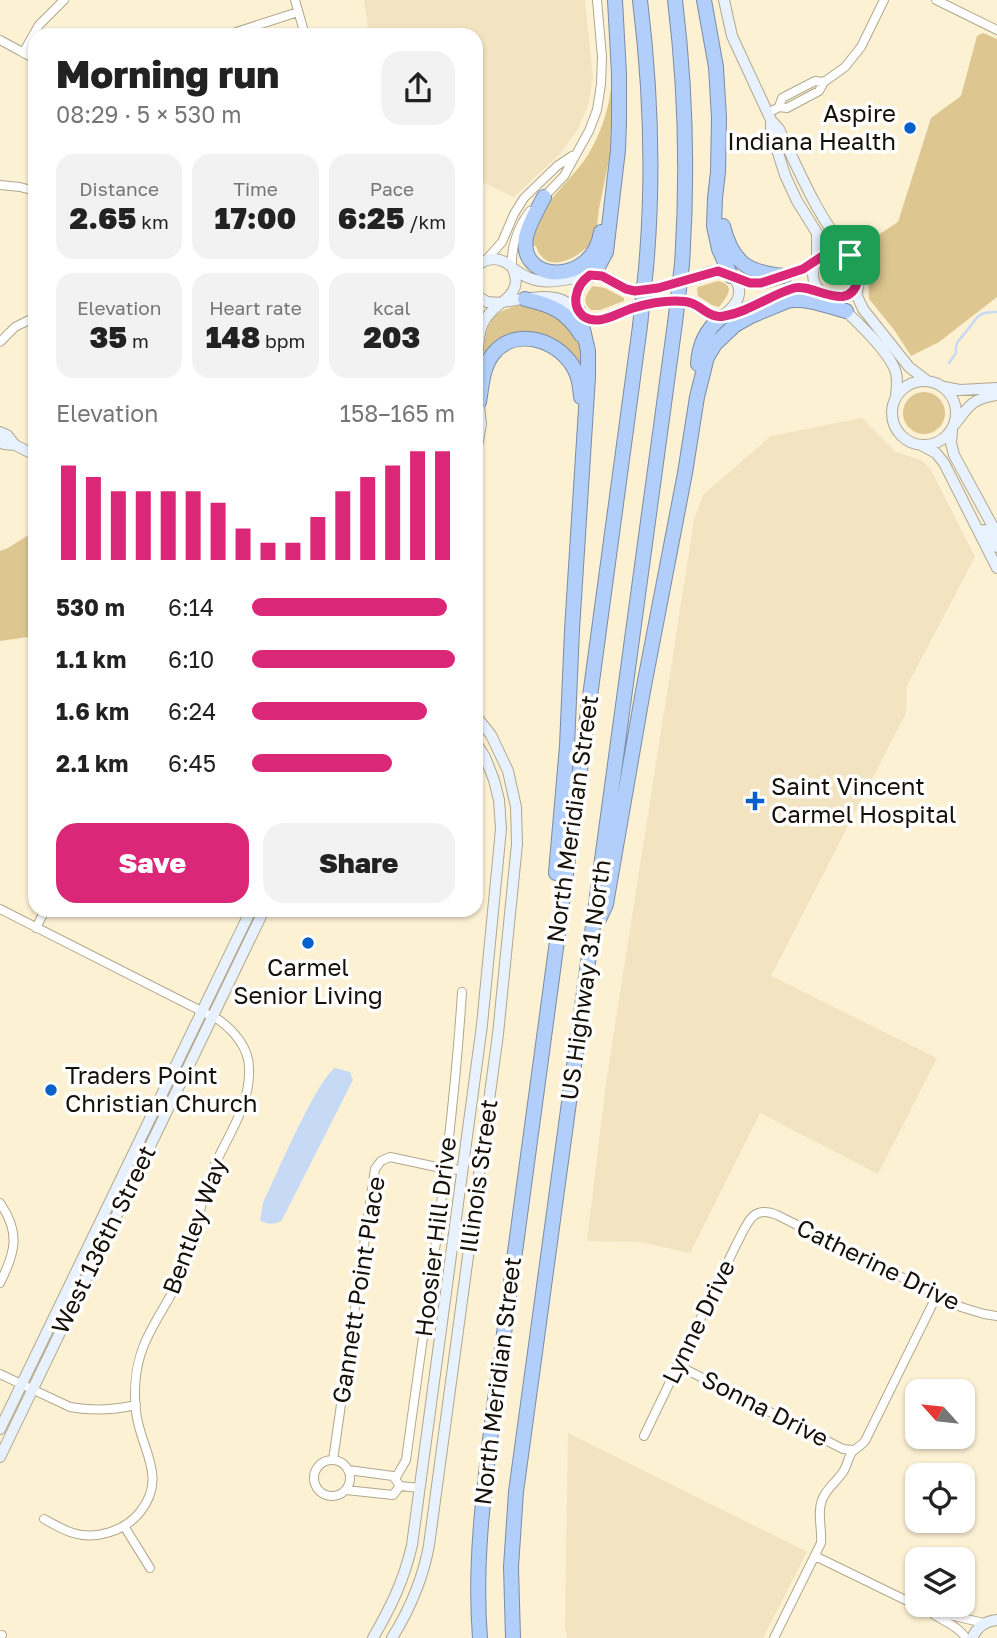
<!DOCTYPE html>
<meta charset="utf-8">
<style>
:root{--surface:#fff;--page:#f2f2f2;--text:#222;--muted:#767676;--accent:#db2777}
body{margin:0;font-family:"Golos Text",sans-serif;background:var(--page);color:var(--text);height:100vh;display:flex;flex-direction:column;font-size:26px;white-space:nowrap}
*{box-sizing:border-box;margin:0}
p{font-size:23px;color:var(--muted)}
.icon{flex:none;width:38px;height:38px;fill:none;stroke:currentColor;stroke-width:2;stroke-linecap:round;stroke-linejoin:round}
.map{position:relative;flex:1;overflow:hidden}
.panel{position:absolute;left:28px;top:28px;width:455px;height:889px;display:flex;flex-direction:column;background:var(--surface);border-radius:21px;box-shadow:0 2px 5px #0004}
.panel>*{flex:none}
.needle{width:46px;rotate:297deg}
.controls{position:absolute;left:905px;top:1379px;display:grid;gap:14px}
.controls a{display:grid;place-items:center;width:70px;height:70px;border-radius:14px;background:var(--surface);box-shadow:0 2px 5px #0004;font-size:35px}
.pin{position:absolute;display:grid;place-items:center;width:60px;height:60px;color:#fff;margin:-30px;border-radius:14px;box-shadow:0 4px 10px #0006}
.round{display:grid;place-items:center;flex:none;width:74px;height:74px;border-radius:21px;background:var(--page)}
.overview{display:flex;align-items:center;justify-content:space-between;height:119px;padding:0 28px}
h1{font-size:38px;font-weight:800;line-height:52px}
.figures{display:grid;grid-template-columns:repeat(3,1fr);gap:10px;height:119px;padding:7px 28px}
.figures div{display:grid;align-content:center;border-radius:18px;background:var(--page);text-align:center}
.figures b{font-size:30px;font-weight:800}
.figures small{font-size:19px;font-weight:400}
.figures p{font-size:19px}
.chart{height:196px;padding:14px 28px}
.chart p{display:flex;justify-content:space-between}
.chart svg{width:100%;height:126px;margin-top:7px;stroke:var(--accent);stroke-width:6}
.cta{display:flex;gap:14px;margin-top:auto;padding:14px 28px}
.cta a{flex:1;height:80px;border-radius:21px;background:var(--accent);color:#fff;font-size:28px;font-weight:800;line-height:80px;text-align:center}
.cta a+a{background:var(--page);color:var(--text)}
ul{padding:0 28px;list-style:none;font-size:23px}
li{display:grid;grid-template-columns:112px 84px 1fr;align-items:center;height:52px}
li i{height:18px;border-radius:9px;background:var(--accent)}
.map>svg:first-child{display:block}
</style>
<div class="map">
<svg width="997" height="1638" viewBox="0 0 997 1638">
<rect width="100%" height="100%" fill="#fdf1d4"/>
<path fill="#f2e4c0" d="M364,0h221l8,78 -5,28 -10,23 -18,25 -46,43 -38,-18v-144h-107z
M862,418l34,34 25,8 9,8 45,89 -68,129 -1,27 -135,263 166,82 -59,116 -118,-61 -70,140 -50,-11 -53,-1 19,-158 88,-563 9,-25 68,-59z
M568,1433l239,119 -44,86h-196l-2,-13z"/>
<path fill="#ddc690" d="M983,33l14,6v258l-58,45 -28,14 -16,-25 -26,-32 -1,-34 -3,-9 -7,-8 40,-26 33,-104 30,-22 16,-60z
M611,89h1l-2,66 -11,54 -3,25 -5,16 -4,-3c-15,15 -43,26 -51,-1h-4c-1,-36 38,-63 56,-91 12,-20 20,-43 23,-66z
M718,281c19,4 9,16 1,26l-7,-2 -14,-9 -1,-6 1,-3z
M593,286l12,2 19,10v3l-24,9h-9c-10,-8 -5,-16 2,-24z
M530,304l31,14 19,24 3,35 -39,-41 -60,18c1,-36 11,-46 46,-50z
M903 413a21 21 0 1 1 42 0a21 21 0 1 1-42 0Z
M35,531v105l-35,5v-90l8,-3z"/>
<path fill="#c7daf5" d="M335,1068l15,4 3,8 -71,140c-7,5 -15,5 -22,0l3,-17c12,-25 54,-124 72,-135z"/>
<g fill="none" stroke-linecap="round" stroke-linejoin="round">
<path stroke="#c7daf5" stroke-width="2.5" d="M949,363l7,-10c-1,-12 3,-12 9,-20 12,-14 11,-22 32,-21"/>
<defs>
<path id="street" d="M295,0l10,35
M936,0l61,30
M196,35h2
M227,35l71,-23
M0,40l35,19
M23,53l16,-28 25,-25
M779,107l3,-9 33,-17 9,1
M768,113l11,-6 8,1 32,-17 5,-9 21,-15 16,-20 23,-47
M0,185l20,2 15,4
M542,199l22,-23 25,-45 8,-21 4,-26 1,-27 -5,-57
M486,260l16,-18 12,-28 10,-16 33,-32 15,-10
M512,267c-1,-20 6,-40 18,-56
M0,342l15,-15 20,-10
M0,909l219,111c15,11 30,28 30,48 2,40 -25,72 -39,108 -10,25 -12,52 -20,77 -9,30 -27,53 -41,81 -12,23 -16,51 -13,77 3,36 33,65 4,101 -15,19 -44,28 -67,21 -10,-3 -20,-9 -29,-14
M36,928l9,-18
M0,1203c21,30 15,50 0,80
M677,1365l166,84 10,1
M0,1374l70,33c21,4 44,3 66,-2
M644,1436l92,-191c11,-20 15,-41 41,-30l184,92 23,7 13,2
M333,1460l42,-291 6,-8 9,-4 56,12 16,1
M314 1478a18 18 0 1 1 36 0a18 18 0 1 1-36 0Z
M348,1470l45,6 7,10 20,2
M395,1479l11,-19c21,-156 46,-311 56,-468
M346,1490l47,5 7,-9
M124,1526l26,42
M815,1556l117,57c12,9 25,12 34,25
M932,1613h9l43,10
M0,1638l2,-3
M774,1638l47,-95c1,-11 -2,-22 -1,-33 1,-18 14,-25 23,-38 4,-6 5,-14 9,-20 4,-4 9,-6 13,-11l72,-146"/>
<path id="secondary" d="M724,0l8,36 39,84 8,9c21,44 39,89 71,126
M771,120v11l14,44 12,26 20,32v28
M813 274a23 23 0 1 1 46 0a23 23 0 1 1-46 0Z
M476,267c12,-11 24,-10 36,0 8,16 3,26 -11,36l-14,-1 -11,-7
M514,269c25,20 45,11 74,7
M731,276c7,2 14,6 22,7 18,3 47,-13 64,-22
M858,283l-1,13 6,13 46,58 17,13
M503,302c15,-2 44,-9 59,-2 11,5 19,18 31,20 13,3 29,-9 41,-12 10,-3 21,-6 32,-7 8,0 19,-1 27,3 10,5 16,12 29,13 9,-8 21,-18 16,-32 -3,-8 -12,-15 -21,-14 -9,0 -17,5 -26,8 -17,6 -35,11 -53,12 -19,1 -30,-19 -50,-15 -9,11 -15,21 -10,35
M841,307c15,13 47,44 54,63 4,9 1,19 1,28
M725,316l70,-28 16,1 10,3
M476,363c5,-29 -1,-40 25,-60
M892 413a32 32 0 1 1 64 0a32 32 0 1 1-64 0Z
M944,387l16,3 37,-2
M956,423c13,-18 18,-25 41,-28
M952,430l-1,13 3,12 43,79
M0,432l7,3 8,10 20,10
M0,442l4,2 11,1
M921,445l15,8 8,10 53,105
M476,452l5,-28 -3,-28
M984,530l13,17
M0,1429l251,-519
M0,1457l264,-547
M373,1638c18,-31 31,-58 39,-93l70,-520 19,-196 -2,-29 -5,-20 -9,-23 -9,-14
M392,1638c18,-29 31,-59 37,-93l69,-511 19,-190 -1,-37 -8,-36 -17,-36 -15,-19
M972,1638c5,-11 13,-17 25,-18"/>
<path id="highway" d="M640,0c11,90 14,178 6,268
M675,0c11,90 13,174 7,264
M704,0l12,67 3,51 -1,54 -3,26 -1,28 5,23 12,27
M544,197c-6,12 -15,26 -18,40 -8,47 67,49 75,-5
M723,226c9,37 25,47 62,50
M590,275l9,-10 7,-13 12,-102 1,-28v-48l-4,-74
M525,299c26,6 42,12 56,36
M698,364c1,-19 8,-35 24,-47
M479,402c3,-16 3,-34 14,-48 23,-29 68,-13 82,16 5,9 5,18 6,27
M556,873l11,-127 5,-116 16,-253v-26l-9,-39
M599,919l7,-15 37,-213 42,-218 12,-76 10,-40 8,-13 20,-19 16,-9 36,-15c19,-4 40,5 59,10
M480,1638c-6,-75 4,-149 13,-223l147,-1089
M513,1638l-2,-71 5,-75 159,-1169"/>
</defs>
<use href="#street" stroke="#b2a78c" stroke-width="10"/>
<use href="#secondary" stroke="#b2a78c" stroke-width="12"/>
<use href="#highway" stroke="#7b8ca5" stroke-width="16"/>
<use href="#street" stroke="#fff" stroke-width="8"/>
<use href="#secondary" stroke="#e8f1fe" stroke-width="10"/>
<use href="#highway" stroke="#b1cffa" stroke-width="14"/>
<defs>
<path id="highway-bridge" d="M675,323l7,-59
M640,326l6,-58"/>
</defs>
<use href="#highway-bridge" stroke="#7b8ca5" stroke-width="16" stroke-linecap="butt"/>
<use href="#highway-bridge" stroke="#b1cffa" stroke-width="14"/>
</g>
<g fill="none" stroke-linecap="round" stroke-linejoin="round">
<defs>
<path id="route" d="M830,251c17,-2 33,10 28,29 -9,35 -44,3 -64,8 -24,7 -45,24 -70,28 -14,3 -21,-9 -33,-13 -5,-2 -11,-2 -16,-2 -14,0 -29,3 -42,7 -16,5 -34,19 -50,8 -6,-5 -8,-12 -7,-19 1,-9 7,-17 14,-22l12,1 24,13 9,2 23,-3 60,-17 32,12h11l42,-14z"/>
</defs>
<use href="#route" stroke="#fff" stroke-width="14"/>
<use href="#route" stroke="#db2777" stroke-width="9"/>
</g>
<g fill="#0661ca" stroke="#fff" stroke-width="2.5">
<circle cx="910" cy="128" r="7"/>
<path d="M751.5 790.5h7v7h7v7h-7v7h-7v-7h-7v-7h7z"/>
<circle cx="308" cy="943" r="7"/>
<circle cx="51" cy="1090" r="7"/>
</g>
<g text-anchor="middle" stroke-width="7" stroke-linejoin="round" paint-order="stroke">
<g font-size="24" fill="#161108" stroke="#fff" text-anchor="start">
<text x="896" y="122" text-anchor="end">Aspire<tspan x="896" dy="28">Indiana Health</tspan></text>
<text x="771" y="795">Saint Vincent<tspan x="771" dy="28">Carmel Hospital</tspan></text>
<text x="308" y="976" text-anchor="middle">Carmel<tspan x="308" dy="28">Senior Living</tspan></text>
<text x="65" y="1084">Traders Point<tspan x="65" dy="28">Christian Church</tspan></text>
</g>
<g font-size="24" fill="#161108" stroke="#fff">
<text transform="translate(573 819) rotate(-82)" y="8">North Meridian Street</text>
<text transform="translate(586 980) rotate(-82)" y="8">US Highway 31 North</text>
<text transform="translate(479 1176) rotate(-82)" y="8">Illinois Street</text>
<text transform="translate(195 1226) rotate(-70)" y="8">Bentley Way</text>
<text transform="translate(436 1237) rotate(-83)" y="8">Hoosier Hill Drive</text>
<text transform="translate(104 1240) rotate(-64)" y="8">West 136th Street</text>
<text transform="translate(878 1265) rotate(26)" y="8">Catherine Drive</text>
<text transform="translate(359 1290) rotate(-81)" y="8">Gannett Point Place</text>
<text transform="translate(699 1322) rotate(-64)" y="8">Lynne Drive</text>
<text transform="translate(498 1381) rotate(-83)" y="8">North Meridian Street</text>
<text transform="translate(765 1409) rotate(27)" y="8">Sonna Drive</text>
</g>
</g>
</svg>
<div class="controls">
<a><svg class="needle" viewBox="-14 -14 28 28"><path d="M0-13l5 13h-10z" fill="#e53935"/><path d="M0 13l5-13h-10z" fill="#767676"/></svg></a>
<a><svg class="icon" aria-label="locate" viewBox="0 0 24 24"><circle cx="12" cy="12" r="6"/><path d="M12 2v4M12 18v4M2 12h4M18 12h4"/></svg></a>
<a><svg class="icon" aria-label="layers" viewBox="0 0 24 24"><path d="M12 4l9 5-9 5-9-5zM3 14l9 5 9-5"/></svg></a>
</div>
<div class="pin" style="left:850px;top:255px;background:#1e9e55"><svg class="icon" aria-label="arrive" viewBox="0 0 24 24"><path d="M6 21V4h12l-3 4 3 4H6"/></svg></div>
<section class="panel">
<div class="overview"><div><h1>Morning run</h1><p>08:29 · 5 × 530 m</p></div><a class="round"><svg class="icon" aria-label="share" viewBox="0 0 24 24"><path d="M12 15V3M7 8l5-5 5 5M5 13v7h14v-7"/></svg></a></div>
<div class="figures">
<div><p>Distance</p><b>2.65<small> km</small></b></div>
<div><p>Time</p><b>17:00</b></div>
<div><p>Pace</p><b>6:25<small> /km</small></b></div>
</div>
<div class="figures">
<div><p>Elevation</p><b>35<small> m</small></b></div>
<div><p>Heart rate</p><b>148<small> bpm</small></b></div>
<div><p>kcal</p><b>203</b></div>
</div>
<div class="chart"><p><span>Elevation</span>158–165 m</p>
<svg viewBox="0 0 160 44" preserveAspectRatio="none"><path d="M5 44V11M15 44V15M25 44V20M35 44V20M45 44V20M55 44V20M65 44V24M75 44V33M85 44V38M95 44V38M105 44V29M115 44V20M125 44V15M135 44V11M145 44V6M155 44V6"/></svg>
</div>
<ul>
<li><b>530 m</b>6:14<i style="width:96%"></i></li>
<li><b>1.1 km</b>6:10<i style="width:100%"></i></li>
<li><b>1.6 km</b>6:24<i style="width:86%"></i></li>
<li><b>2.1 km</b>6:45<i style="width:69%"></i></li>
</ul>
<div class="cta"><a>Save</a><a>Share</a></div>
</section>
</div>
